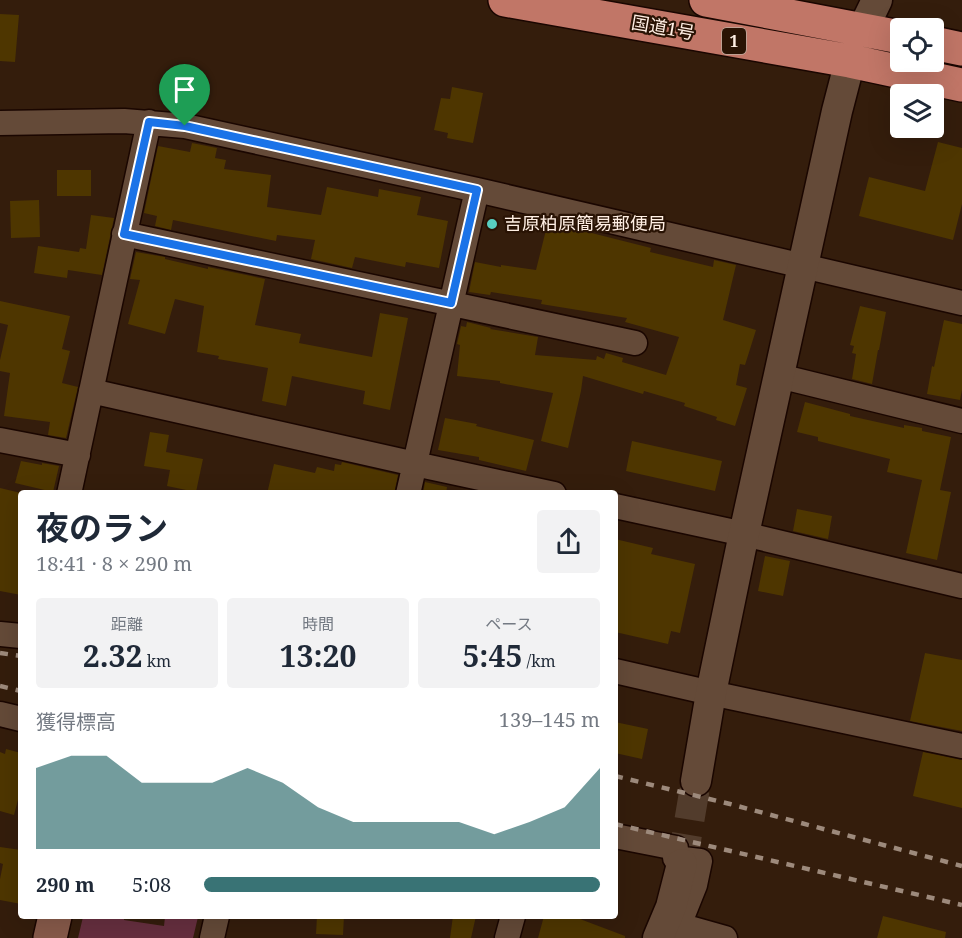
<!DOCTYPE html>
<html lang="ja">
<meta charset="utf-8">
<style>
:root{--surface:#fff;--page:#f2f2f3;--text:#1f2937;--muted:#747a83;--accent:#397375}
body{margin:0;font-family:"Noto Serif","Noto Sans JP",serif;background:var(--page);color:var(--text);height:100vh;display:flex;flex-direction:column;font-size:22px;white-space:nowrap}
*{box-sizing:border-box;margin:0}
p{font-size:20px;color:var(--muted)}
.icon{flex:none;width:33px;height:33px;fill:none;stroke:currentColor;stroke-width:2;stroke-linecap:round;stroke-linejoin:round}
.map{position:relative;flex:1;overflow:hidden}
.details{position:absolute;left:18px;top:490px;width:600px;height:429px;display:flex;flex-direction:column;background:var(--surface);border-radius:6px;box-shadow:0 6px 24px #0002}
.details>*{flex:none}
.tools{position:absolute;left:890px;top:18px;display:grid;gap:12px}
.tools a{display:grid;place-items:center;width:54px;height:54px;border-radius:6px;background:var(--surface);box-shadow:0 6px 24px #0002;font-size:30px}
.pin{position:absolute;display:grid;place-items:center;width:51px;height:51px;color:#fff;margin:-62px -26px;border-radius:50% 50% 50% 0;rotate:-45deg;box-shadow:0 0 6px #0007}
.pin .icon{rotate:45deg}
.round{display:grid;place-items:center;flex:none;width:63px;height:63px;border-radius:6px;background:var(--page)}
.overview{display:flex;align-items:center;justify-content:space-between;height:102px;padding:0 18px}
h1{font-size:33px;font-weight:700;line-height:45px}
.stats{display:grid;grid-template-columns:repeat(3,1fr);gap:9px;height:102px;padding:6px 18px}
.stats div{display:grid;align-content:center;border-radius:6px;background:var(--page);text-align:center}
.stats b{font-size:30px;font-weight:700}
.stats small{font-size:16px;font-weight:400}
.stats p{font-size:16px}
.chart{height:168px;padding:12px 18px}
.chart p{display:flex;justify-content:space-between}
.chart svg{width:100%;height:108px;margin-top:6px;fill:var(--accent);opacity:.7}
ul{padding:0 18px;list-style:none;font-size:20px}
li{display:grid;grid-template-columns:96px 72px 1fr;align-items:center;height:45px}
li i{height:15px;border-radius:8px;background:var(--accent)}
.map>svg:first-child{display:block}
</style>
<div class="map">
<svg width="962" height="938" viewBox="0 0 962 938">
<rect width="100%" height="100%" fill="#341d0c"/>
<path fill="#662f3f" d="M83,917h41v3l40,6 1,-9h33l-5,21h-115z"/>
<path fill="#4e3600" d="M0,14l19,1 -4,47 -15,-1z
M452,87l31,6 -10,50 -26,-5 1,-5 -14,-3 7,-32 9,1z
M938,142l24,6v56l-9,36 -94,-24 10,-39 56,14z
M192,143l25,5 -2,10 11,2 -2,9 47,6 -4,32 54,8 6,-28 51,10 1,-8 42,8 -4,18 31,6 -9,47 -33,-6 -1,5 -50,-10 -3,11 -41,-9 4,-19 -38,-5 -1,6 -103,-21 -2,10 -16,-4 2,-10 -13,-3 14,-67 32,6z
M57,170h34v26h-34z
M39,200l1,37 -29,1 -1,-37z
M91,215l23,3 -12,57 -34,-5 -1,8 -33,-5 4,-27 41,6 1,-4 6,1z
M548,222l103,26 -1,4 63,15 1,-7 22,5 -13,55 33,10 -11,35 -5,-1 -4,21 11,3 -12,38 -19,-6 1,-3 -33,-11 1,-3 -41,-12 -1,3 -60,-18 -2,15 -13,57 -27,-7 12,-48 -53,-10v-2l-43,-5 3,-31 -3,-1 4,-18 5,1 1,-5 24,6 -1,1 48,8 -3,18 61,5 1,-4 7,3 2,-6 17,5 -1,4 44,13 13,-38 -54,-15 2,-4 -86,-14 1,-4 -51,-8 -1,3 -21,-3 6,-30 26,5v-2l35,5z
M136,252l29,5v2l43,10v-2l57,12 -10,46 46,9 -2,9 73,14 8,-44 28,5 -18,92 -27,-6 2,-13 -73,-15 -6,30 -24,-5 6,-33 -50,-9 1,-3 -22,-4 7,-46 -29,-7 -10,35 -37,-10 12,-44 -10,-1z
M0,301l70,15 -8,33 8,2 -8,32 16,4 -12,51 -18,-3 2,-13 -46,-6 6,-43 -10,-2v-11l8,-35 -8,-2z
M860,306l26,6 -7,38h-1l-6,34 -20,-5 4,-25 -4,-1 2,-7 -4,-1z
M944,320l18,4v66l-2,10 -33,-6 5,-28 2,1z
M805,402l45,12v2l54,12v-3l18,3v3l29,6 -11,53 11,2 -14,68 -31,-7 16,-73 -35,-8 3,-13 -72,-18v-4l-21,-5z
M445,418l32,6 -1,2 58,14 -8,31 -47,-11v-3l-41,-7z
M150,432l19,3 -3,17 37,7 -7,33 -29,-6 3,-16 -26,-4z
M632,441l90,20 -7,30 -89,-20z
M21,461l21,4v-2l17,3 -6,26 -38,-9z
M342,462l56,13 -4,19h-127l7,-30 41,9 2,-6 17,4 1,-7 6,1z
M425,482l22,5 -1,7h-23z
M0,488l21,5v102l-21,-4z
M797,509l35,7 -4,23 -35,-8z
M615,539l38,9 -2,6 44,10 -15,69 -9,-2 -3,13 -53,-12z
M765,556l25,5 -7,35 -25,-5z
M925,653l37,7v71l-52,-10z
M615,722l33,7 -6,30 -27,-6z
M6,749l15,4v35l-7,27 -14,-4v-59l5,2z
M923,752l39,8v48l-49,-12z
M0,847l21,3v54l-21,-4v-21l3,-15 -3,-1z
M317,916h27l-1,19 -27,-1z
M453,916h23l-5,22h-21z
M544,916h28l53,20v2h-87z
M883,916l63,16 -1,6h-68z"/>
<g fill="none" stroke-linecap="round" stroke-linejoin="round">
<path stroke="#523c2c" stroke-width="30" stroke-dasharray="30 15" stroke-linecap="butt" d="M682,864l14,-83"/>
<defs>
<path id="minor" d="M0,123l124,-2 61,5 292,64 485,113
M124,234l511,109
M779,376l183,45
M91,391l324,73 139,30
M0,440l78,15
M69,494l80,-372
M408,494l69,-304
M615,506l129,28 218,52
M0,634l21,2
M615,671l96,22 251,53
M0,714l21,5
M615,836l61,12 -1,10 25,3 -5,24 -20,50
M679,925l46,13
M212,938l5,-22
M507,938l6,-22"/>
<path id="tertiary" d="M696,781l15,-88 31,-150 95,-432 13,-50 13,-32 14,-29
M658,938l13,-31 11,-43"/>
<path id="secondary" d="M50,938l5,-22"/>
<path id="trunk" d="M505,0l345,61 112,24
M706,0l194,37
M933,43l29,6"/>
</defs>
<use href="#minor" stroke="#1a0600" stroke-width="27"/>
<use href="#tertiary" stroke="#1a0600" stroke-width="33"/>
<use href="#secondary" stroke="#1a0600" stroke-width="36"/>
<use href="#trunk" stroke="#1a0600" stroke-width="36"/>
<use href="#minor" stroke="#644a38" stroke-width="24"/>
<use href="#tertiary" stroke="#644a38" stroke-width="30"/>
<use href="#secondary" stroke="#875a4a" stroke-width="33"/>
<use href="#trunk" stroke="#c17667" stroke-width="33"/>
<path stroke="#9d8a7c" stroke-width="4.5" stroke-dasharray="8 8" stroke-linecap="butt" d="M0,653l21,3
M0,686l21,5
M615,776l115,28 232,62
M615,824l347,81"/>
</g>
<g fill="none" stroke-linecap="round" stroke-linejoin="round">
<defs>
<path id="route" d="M149,122l36,4 292,64 -26,113 -327,-69z"/>
</defs>
<use href="#route" stroke="#fff" stroke-width="12"/>
<use href="#route" stroke="#1a73e8" stroke-width="8"/>
</g>
<circle fill="#58cec0" stroke="#291304" stroke-width="2" cx="492" cy="224" r="6"/>
<g text-anchor="middle" stroke-width="4.5" stroke-linejoin="round" paint-order="stroke">
<rect fill="#291304" stroke="#bfada1" stroke-width="1.5" x="722" y="28" width="24" height="26" rx="4.5"/>
<g font-size="16" font-weight="bold" fill="#ffefe4">
<text x="734" y="47">1</text>
</g>
<g font-size="18" fill="#ffefe4" stroke="#291304">
<text transform="translate(663 28) rotate(10)" y="6">国道1号</text>
</g>
<g font-size="18" fill="#ffefe4" stroke="#291304" text-anchor="start">
<text x="504" y="230">吉原柏原簡易郵便局</text>
</g>
</g>
</svg>
<div class="tools">
<a><svg class="icon" aria-label="locate" viewBox="0 0 24 24"><circle cx="12" cy="12" r="6"/><path d="M12 2v4M12 18v4M2 12h4M18 12h4"/></svg></a>
<a><svg class="icon" aria-label="layers" viewBox="0 0 24 24"><path d="M12 4l9 5-9 5-9-5zM3 14l9 5 9-5"/></svg></a>
</div>
<div class="pin" style="left:185px;top:126px;background:#1e9e55"><svg class="icon" aria-label="arrive" viewBox="0 0 24 24"><path d="M6 21V4h12l-3 4 3 4H6"/></svg></div>
<section class="details">
<div class="overview"><div><h1>夜のラン</h1><p>18:41 · 8 × 290 m</p></div><a class="round"><svg class="icon" aria-label="share" viewBox="0 0 24 24"><path d="M12 15V3M7 8l5-5 5 5M5 13v7h14v-7"/></svg></a></div>
<div class="stats">
<div><p>距離</p><b>2.32<small> km</small></b></div>
<div><p>時間</p><b>13:20</b></div>
<div><p>ペース</p><b>5:45<small> /km</small></b></div>
</div>
<div class="chart"><p><span>獲得標高</span>139–145 m</p>
<svg viewBox="0 0 160 44" preserveAspectRatio="none"><path d="M0 44V11L10 6L20 6L30 17L40 17L50 17L60 11L70 17L80 27L90 33L100 33L110 33L120 33L130 38L140 33L150 27L160 11V44z"/></svg>
</div>
<ul>
<li><b>290 m</b>5:08<i style="width:100%"></i></li>
</ul>
</section>
</div>
